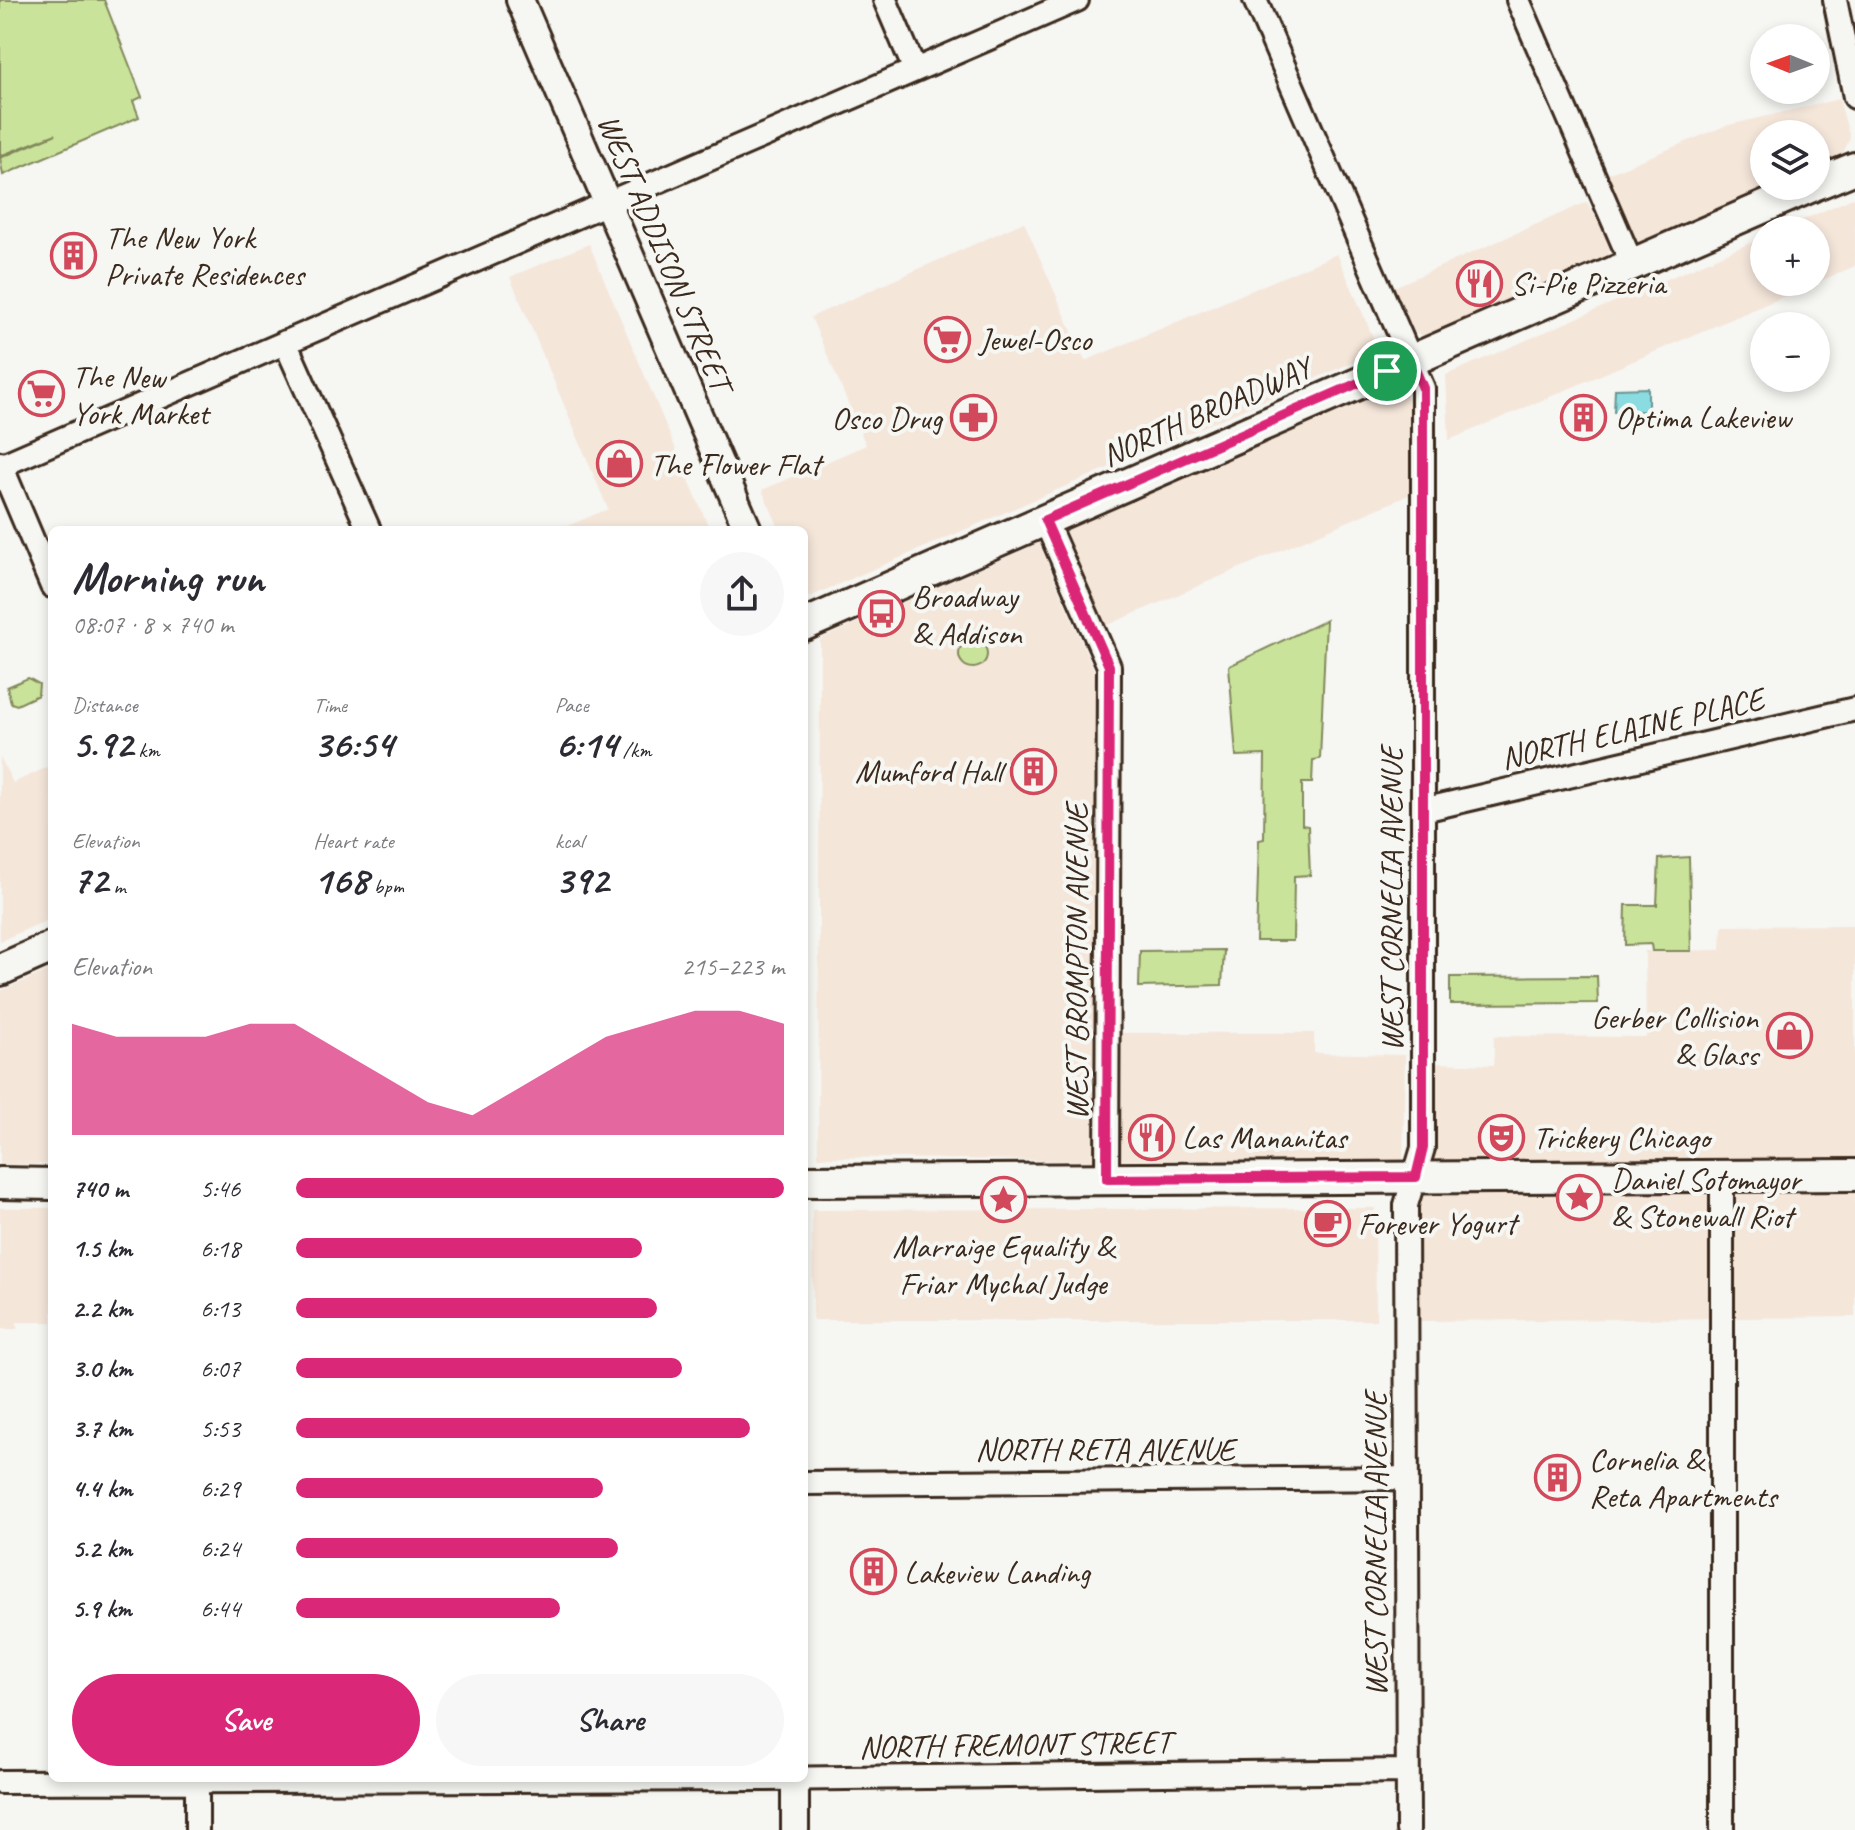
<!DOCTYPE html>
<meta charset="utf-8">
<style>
:root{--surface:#fff;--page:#f7f7f7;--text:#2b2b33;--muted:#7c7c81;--accent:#db2777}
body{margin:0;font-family:Caveat,sans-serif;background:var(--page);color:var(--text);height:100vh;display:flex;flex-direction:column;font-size:30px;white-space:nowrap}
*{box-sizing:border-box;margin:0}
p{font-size:26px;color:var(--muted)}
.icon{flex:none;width:44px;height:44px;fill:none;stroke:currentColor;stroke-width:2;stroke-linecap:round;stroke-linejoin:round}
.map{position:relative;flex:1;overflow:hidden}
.side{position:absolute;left:48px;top:526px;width:760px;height:1256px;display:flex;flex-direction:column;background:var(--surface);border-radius:12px;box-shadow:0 4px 12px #0003}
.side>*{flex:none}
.needle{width:52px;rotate:271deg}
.tools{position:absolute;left:1750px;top:24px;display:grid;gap:16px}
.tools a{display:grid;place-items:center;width:80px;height:80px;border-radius:50%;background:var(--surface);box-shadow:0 4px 12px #0003;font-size:40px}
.pin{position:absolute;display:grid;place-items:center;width:68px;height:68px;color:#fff;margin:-34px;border:4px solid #fff;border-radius:50%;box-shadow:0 2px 8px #0007}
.round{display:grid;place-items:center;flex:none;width:84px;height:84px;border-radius:42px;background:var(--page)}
.headline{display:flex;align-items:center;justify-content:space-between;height:136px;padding:0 24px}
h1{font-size:44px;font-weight:700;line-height:60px}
.metrics{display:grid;grid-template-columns:repeat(3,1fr);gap:12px;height:136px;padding:8px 24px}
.metrics div{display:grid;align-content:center}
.metrics b{font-size:40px;font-weight:700}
.metrics small{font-size:22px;font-weight:400}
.metrics p{font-size:22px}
.chart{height:224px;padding:16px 24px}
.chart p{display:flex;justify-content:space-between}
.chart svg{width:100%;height:144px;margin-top:8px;fill:var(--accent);opacity:.7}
.button{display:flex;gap:16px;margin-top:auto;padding:16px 24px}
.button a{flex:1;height:92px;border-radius:48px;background:var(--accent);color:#fff;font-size:32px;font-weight:700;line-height:92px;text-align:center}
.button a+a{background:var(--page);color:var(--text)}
ul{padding:0 24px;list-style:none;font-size:26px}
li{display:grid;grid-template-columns:128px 96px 1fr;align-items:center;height:60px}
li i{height:20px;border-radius:10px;background:var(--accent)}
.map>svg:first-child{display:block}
</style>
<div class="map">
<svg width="1855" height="1830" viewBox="0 0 1855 1830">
<rect width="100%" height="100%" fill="#f6f6f2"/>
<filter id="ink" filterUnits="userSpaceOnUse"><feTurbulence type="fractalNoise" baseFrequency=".0125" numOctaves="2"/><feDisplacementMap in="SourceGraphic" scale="16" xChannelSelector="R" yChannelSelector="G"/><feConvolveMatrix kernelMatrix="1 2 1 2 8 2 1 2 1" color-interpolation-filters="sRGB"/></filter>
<g filter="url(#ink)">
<path fill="#f5e6da" d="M1839,99l11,39 -8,17 -26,12v-33h-52v52h7l-105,46 -7,8 -19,7 -9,-7 -26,-65 120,-49z
M1855,197v69l-406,174 -3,-65 318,-138v45h52v-52h-36z
M1587,202l24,41 -3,14 -183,79 -10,-3 -21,-46z
M1024,222l61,139 252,-107 42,97 -570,246 -5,-11v-56h-24l-18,-40 104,-45 -55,-128z
M589,244l121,286h-152l50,-21 -98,-232z
M1398,386l11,13v96l-306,132 -38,-97z
M1039,543l58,134 -2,484 -277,-4 2,-518z
M0,757l13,26 39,-18v153l-52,23z
M1855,925v392l-437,4 2,-124 12,-41 3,-93 59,2v-29l152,1 -1,-86 76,-1 1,-24z
M52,969v195h-52v-173z
M1121,1033h193v20l91,2 -2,106 -283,-1z
M0,1208h52v114h-35v7h-17z
M1375,1208l1,112h-563l-1,-110z"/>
<path fill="#c9e49a" stroke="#82875c" stroke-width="2" d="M0,0h104l38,97 -9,4 6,16 -136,58 -3,-17 56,-24 -56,22z
M1326,620l-6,139 -7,1 -1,23h-10v42l6,1 2,49 -16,1 -1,65h-37l3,-101 5,-1 1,-84 -29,1 -7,-90z
M959 654a14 14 0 1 1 28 0a14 14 0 1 1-28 0Z
M28,678l11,6 -1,11 -21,10 -6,-2 -4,-16z
M1689,857l2,94h-39l-1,-7 -26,1 1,-40h31l2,-46z
M1224,950l-2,35 -83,2 1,-36z
M1597,976l1,27 -148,1v-27z"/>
<path fill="#8adce1" stroke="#6a9593" stroke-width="2" d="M1648,388v23l-34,1 1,-23z"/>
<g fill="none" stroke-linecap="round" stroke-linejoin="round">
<defs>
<path id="minor" d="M885,0l30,70
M1255,0l168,388v760l-17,57 2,625
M1518,0l114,264
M1835,0l20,97
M285,342l84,188
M0,463l52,123
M0,466l1077,-466
M1045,520l64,146 -2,513
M1423,810l432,-101
M1722,1176v654
M804,1483l603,-5
M197,1778v52
M0,1782l766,-3 641,-8"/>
<path id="tertiary" d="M520,0l228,530
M795,1830v-52"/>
<path id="secondary" d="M1816,184l39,-16
M804,625l1008,-439
M0,970l52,-23
M804,1181l1051,-6
M0,1183l52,1"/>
</defs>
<use href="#minor" stroke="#3b2a1e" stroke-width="28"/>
<use href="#tertiary" stroke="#3b2a1e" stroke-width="32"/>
<use href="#secondary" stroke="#3b2a1e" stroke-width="36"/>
<use href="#minor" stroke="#f6f6f2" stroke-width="22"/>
<use href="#tertiary" stroke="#f6f6f2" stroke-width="26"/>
<use href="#secondary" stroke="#f6f6f2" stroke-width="30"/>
</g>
</g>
<g fill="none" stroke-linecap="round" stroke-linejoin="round" filter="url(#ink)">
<defs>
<path id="route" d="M1411,360l12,28v760l-7,29 -309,2 2,-513 -64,-146z"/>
</defs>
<use href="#route" stroke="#fff" stroke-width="16"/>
<use href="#route" stroke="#db2777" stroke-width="10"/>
</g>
<defs>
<symbol id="building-ring" viewBox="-11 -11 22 22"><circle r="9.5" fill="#f6f6f2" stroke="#d1495b" stroke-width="1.5"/><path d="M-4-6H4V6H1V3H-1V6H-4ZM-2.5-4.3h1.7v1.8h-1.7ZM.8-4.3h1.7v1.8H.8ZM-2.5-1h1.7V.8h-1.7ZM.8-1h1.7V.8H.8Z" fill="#d1495b"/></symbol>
<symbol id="restaurant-ring" viewBox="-11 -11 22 22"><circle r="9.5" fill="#f6f6f2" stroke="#d1495b" stroke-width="1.5"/><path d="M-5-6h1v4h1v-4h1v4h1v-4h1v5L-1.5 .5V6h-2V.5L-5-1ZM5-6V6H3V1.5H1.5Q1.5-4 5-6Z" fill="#d1495b"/></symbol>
<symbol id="supermarket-ring" viewBox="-11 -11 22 22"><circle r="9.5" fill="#f6f6f2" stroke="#d1495b" stroke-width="1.5"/><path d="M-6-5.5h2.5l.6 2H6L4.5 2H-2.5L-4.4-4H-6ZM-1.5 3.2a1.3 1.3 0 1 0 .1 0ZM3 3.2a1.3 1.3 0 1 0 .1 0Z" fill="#d1495b"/></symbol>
<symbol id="pharmacy-ring" viewBox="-11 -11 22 22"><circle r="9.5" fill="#f6f6f2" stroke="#d1495b" stroke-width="1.5"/><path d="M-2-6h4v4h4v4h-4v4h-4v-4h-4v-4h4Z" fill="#d1495b"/></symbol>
<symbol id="shop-ring" viewBox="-11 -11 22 22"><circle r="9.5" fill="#f6f6f2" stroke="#d1495b" stroke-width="1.5"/><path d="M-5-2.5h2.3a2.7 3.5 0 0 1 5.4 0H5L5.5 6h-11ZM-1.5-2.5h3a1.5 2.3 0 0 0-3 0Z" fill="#d1495b"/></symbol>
<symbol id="bus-ring" viewBox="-11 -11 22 22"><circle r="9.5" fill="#f6f6f2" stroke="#d1495b" stroke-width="1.5"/><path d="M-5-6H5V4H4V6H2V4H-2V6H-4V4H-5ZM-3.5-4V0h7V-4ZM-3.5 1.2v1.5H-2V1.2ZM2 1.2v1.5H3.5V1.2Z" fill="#d1495b"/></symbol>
<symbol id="theatre-ring" viewBox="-11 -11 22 22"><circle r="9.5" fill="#f6f6f2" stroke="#d1495b" stroke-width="1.5"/><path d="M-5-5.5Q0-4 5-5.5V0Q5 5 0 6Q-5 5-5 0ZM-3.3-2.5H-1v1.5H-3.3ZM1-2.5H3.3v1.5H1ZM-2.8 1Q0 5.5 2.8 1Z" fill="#d1495b"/></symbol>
<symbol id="sight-ring" viewBox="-11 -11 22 22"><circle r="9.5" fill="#f6f6f2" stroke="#d1495b" stroke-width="1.5"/><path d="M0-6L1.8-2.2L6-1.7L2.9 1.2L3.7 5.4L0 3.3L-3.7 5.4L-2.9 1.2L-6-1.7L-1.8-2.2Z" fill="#d1495b"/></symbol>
<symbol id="cafe-ring" viewBox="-11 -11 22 22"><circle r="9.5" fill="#f6f6f2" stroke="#d1495b" stroke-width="1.5"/><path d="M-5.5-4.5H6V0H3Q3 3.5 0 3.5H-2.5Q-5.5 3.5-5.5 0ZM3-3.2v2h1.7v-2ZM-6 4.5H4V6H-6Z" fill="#d1495b"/></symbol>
</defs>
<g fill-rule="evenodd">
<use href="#building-ring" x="48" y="230" width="51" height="51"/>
<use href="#restaurant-ring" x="1454" y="258" width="51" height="51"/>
<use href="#supermarket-ring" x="922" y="314" width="51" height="51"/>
<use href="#supermarket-ring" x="16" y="368" width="51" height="51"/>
<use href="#building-ring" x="1558" y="392" width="51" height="51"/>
<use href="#pharmacy-ring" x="948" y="392" width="51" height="51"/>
<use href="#shop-ring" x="594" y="438" width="51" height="51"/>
<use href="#bus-ring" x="856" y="588" width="51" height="51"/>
<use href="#building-ring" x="1008" y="746" width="51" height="51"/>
<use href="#shop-ring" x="1764" y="1010" width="51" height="51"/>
<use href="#restaurant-ring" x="1126" y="1112" width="51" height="51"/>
<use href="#theatre-ring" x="1476" y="1112" width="51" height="51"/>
<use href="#sight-ring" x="1554" y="1172" width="51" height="51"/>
<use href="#sight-ring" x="978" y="1174" width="51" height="51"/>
<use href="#cafe-ring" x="1302" y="1198" width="51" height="51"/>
<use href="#building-ring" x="1532" y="1452" width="51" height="51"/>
<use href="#building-ring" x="848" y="1546" width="51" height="51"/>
</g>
<g text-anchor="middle" stroke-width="8" stroke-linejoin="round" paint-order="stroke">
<g font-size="32" fill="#3b2a1e" stroke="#f6f6f2" text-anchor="start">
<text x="105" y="248">The New York<tspan x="105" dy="37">Private Residences</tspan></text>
<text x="1511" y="294">Si-Pie Pizzeria</text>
<text x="979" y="350">Jewel-Osco</text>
<text x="72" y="387">The New<tspan x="72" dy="37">York Market</tspan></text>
<text x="1615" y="428">Optima Lakeview</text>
<text x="942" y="429" text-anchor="end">Osco Drug</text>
<text x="650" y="475">The Flower Flat</text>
<text x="912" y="607">Broadway<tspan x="912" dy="37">&amp; Addison</tspan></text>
<text x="1002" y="782" text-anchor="end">Mumford Hall</text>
<text x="1758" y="1028" text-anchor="end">Gerber Collision<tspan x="1758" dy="37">&amp; Glass</tspan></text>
<text x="1182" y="1148">Las Mananitas</text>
<text x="1533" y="1148">Trickery Chicago</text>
<text x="1611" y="1190">Daniel Sotomayor<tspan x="1611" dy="37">&amp; Stonewall Riot</tspan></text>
<text x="1358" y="1234">Forever Yogurt</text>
<text x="1003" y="1257" text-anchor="middle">Marraige Equality &amp;<tspan x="1003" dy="37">Friar Mychal Judge</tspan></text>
<text x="1589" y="1470">Cornelia &amp;<tspan x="1589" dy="37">Reta Apartments</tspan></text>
<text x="904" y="1583">Lakeview Landing</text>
</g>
<g font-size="32" fill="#3b2a1e" stroke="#f6f6f2">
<text transform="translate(665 252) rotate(67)" y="11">WEST ADDISON STREET</text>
<text transform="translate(1206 411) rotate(-24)" y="11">NORTH BROADWAY</text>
<text transform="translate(1632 728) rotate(-13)" y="11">NORTH ELAINE PLACE</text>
<text transform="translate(1391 899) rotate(-90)" y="11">WEST CORNELIA AVENUE</text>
<text transform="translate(1076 962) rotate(-90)" y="11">WEST BROMPTON AVENUE</text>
<text x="1105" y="1460">NORTH RETA AVENUE</text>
<text transform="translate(1375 1544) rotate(-90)" y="11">WEST CORNELIA AVENUE</text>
<text transform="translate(1015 1744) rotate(-1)" y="11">NORTH FREMONT STREET</text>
</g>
</g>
</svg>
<div class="tools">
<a><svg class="needle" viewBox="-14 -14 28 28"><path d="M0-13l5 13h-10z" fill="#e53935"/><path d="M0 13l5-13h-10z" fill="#7c7c81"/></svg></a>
<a><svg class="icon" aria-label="layers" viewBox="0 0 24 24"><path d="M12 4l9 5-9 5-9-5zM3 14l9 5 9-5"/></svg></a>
<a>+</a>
<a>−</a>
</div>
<div class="pin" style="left:1387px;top:371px;background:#1e9e55"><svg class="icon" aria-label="arrive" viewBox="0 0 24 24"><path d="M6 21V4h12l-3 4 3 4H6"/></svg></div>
<section class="side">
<div class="headline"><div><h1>Morning run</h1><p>08:07 · 8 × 740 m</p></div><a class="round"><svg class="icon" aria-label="share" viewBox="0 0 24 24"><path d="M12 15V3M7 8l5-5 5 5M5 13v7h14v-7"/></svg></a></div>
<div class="metrics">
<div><p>Distance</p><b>5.92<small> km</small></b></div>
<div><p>Time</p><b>36:54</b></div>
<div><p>Pace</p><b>6:14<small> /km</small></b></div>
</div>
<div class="metrics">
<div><p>Elevation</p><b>72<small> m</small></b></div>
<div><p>Heart rate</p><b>168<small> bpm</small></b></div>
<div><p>kcal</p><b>392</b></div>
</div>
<div class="chart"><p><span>Elevation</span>215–223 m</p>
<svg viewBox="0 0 160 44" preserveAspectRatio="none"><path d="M0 44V10L10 14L20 14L30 14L40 10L50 10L60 18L70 26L80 34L90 38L100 30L110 22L120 14L130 10L140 6L150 6L160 10V44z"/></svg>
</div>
<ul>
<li><b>740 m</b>5:46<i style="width:100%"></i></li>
<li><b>1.5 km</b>6:18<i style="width:71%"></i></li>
<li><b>2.2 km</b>6:13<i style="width:74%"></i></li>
<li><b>3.0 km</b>6:07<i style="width:79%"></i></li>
<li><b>3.7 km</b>5:53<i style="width:93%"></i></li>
<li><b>4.4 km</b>6:29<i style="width:63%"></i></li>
<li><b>5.2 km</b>6:24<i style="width:66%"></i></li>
<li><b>5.9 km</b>6:44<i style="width:54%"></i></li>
</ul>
<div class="button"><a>Save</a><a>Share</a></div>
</section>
</div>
